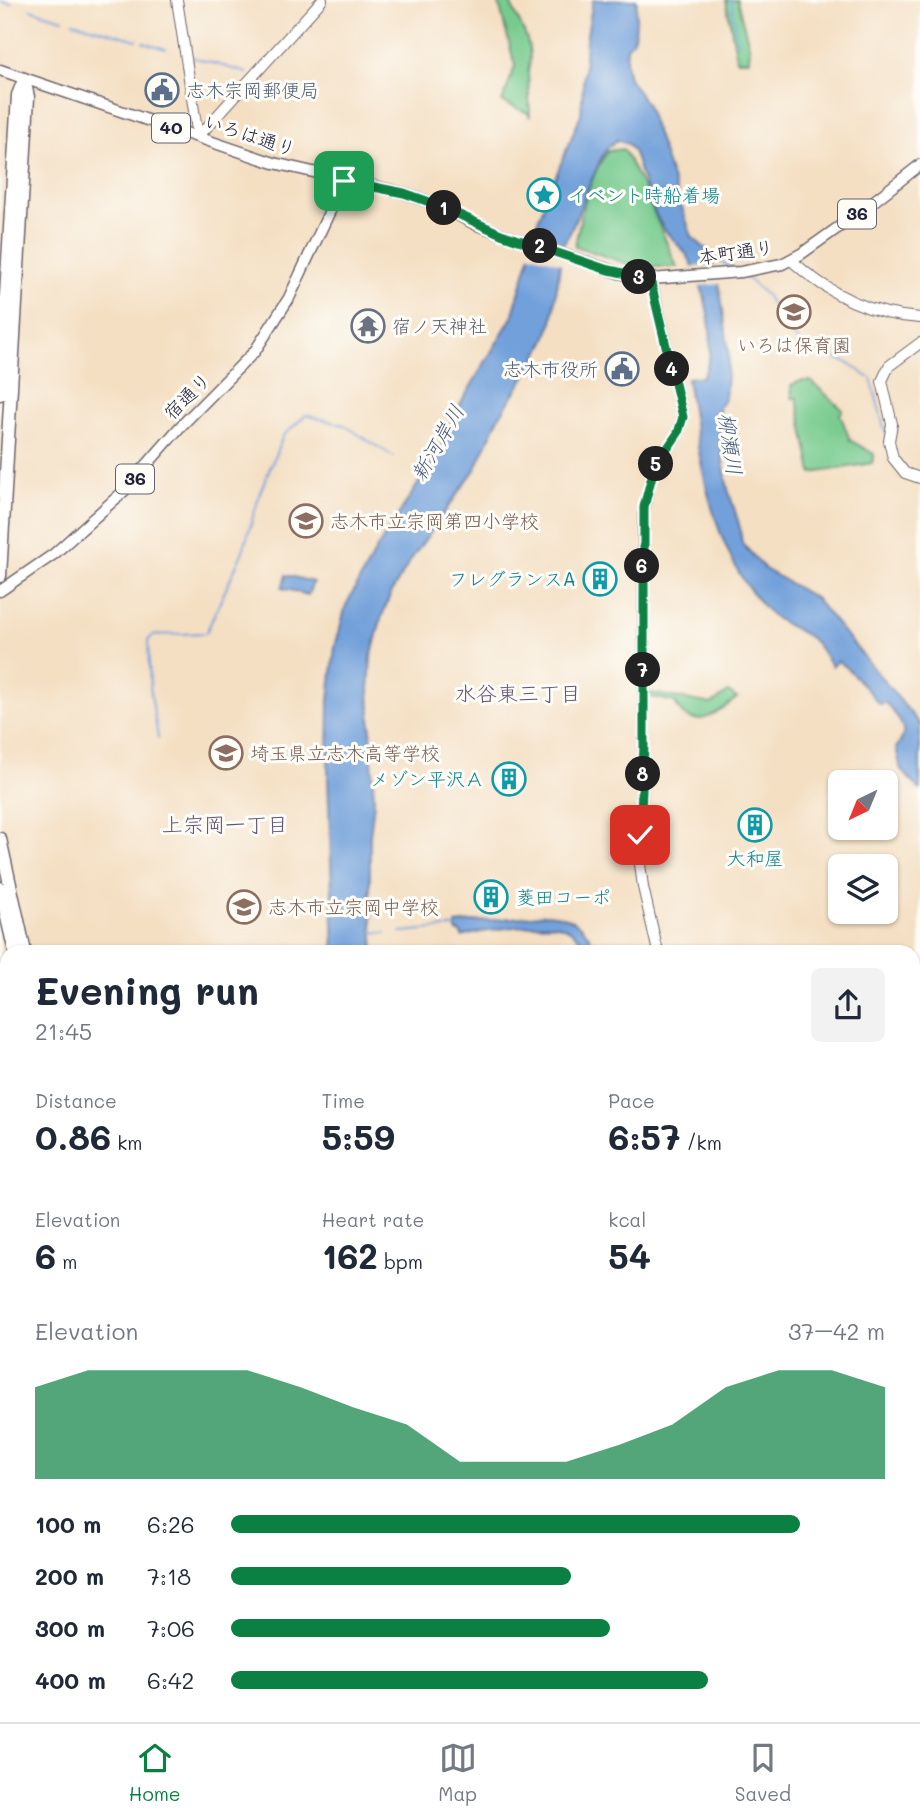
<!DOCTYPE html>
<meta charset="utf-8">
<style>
:root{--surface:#fff;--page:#f2f2f3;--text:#1f2937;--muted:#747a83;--line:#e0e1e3;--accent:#0b8043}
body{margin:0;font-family:Mali,"Klee One",sans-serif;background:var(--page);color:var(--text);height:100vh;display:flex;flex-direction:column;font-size:26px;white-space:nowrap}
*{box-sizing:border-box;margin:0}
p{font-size:23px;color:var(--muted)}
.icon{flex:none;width:38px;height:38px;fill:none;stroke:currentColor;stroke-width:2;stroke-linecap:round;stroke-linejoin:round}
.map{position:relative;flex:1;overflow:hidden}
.side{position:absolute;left:0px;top:945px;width:920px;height:777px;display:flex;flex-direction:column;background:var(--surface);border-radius:21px 21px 0 0;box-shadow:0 2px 5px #0004}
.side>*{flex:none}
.needle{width:46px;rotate:223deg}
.tools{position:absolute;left:828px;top:770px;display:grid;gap:14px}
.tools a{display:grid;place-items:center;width:70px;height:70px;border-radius:10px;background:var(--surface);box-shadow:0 2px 5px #0004;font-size:35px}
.pin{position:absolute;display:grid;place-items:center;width:60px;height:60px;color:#fff;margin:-30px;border-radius:14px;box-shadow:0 4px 10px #0006}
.km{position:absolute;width:35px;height:35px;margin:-18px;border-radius:50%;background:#222;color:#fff;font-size:19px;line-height:35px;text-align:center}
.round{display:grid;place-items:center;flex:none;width:74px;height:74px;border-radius:10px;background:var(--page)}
.head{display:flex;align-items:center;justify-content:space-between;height:119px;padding:0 35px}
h1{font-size:38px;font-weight:800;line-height:52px}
.metrics{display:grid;grid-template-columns:repeat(3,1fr);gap:10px;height:119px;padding:7px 35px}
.metrics div{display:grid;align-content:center}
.metrics b{font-size:35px;font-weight:800}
.metrics small{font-size:19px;font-weight:400}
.metrics p{font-size:19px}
.chart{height:196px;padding:14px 35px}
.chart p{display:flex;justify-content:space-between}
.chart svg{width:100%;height:126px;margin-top:7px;fill:var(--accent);opacity:.7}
ul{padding:0 35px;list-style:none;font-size:23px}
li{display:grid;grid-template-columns:112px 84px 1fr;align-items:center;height:52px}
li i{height:18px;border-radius:9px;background:var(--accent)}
.menu{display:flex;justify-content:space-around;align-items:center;height:98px;border-top:2px solid var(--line);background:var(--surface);font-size:19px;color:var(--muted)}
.menu a{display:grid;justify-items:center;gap:4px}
.menu .selected{color:var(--accent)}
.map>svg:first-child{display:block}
</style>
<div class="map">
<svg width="920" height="1722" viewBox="0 0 920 1722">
<rect width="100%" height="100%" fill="#fdfcf7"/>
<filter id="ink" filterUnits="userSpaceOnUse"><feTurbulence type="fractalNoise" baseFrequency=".0143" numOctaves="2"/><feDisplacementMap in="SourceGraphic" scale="14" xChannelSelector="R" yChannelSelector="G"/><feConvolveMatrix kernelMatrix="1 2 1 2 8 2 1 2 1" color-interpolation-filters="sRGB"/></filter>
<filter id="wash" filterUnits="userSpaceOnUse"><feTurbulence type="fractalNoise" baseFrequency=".00686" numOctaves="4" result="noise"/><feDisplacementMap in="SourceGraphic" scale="28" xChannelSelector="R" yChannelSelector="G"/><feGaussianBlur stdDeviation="1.57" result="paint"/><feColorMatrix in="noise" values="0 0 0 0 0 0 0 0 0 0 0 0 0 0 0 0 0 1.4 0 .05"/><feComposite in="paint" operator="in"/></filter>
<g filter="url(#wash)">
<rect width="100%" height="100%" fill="#f4dfc3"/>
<path fill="#77cb8e" stroke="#4c7664" stroke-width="2" d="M498,0h11c9,22 27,45 19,71l2,46 -2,-4 -26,-11 13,-36z
M726,0h11l13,49 -1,11h-12z
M623,149l20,38 34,80h-40l-62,-21c6,-34 13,-67 33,-95z
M801,381h10l32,29 -3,4 10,26 24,14 -2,9 -60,10 -15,-75h-5l-1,-13z
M646,692l66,12 16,-12 9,6c-20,16 -47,37 -62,4l-29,-6z
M914,1078l6,4v43l-6,-4z
M0,1478l7,3v32h-7z"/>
<path fill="#61af79" stroke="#42685a" stroke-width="2" d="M672,1715h39l5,7h-41z"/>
<path fill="#72a0da" stroke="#4a618a" stroke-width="2" d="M593,0h44c-2,14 2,38 -10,47l-1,17 3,14 18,27 45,132 20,17 8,35 9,65 -4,43 -6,11 3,48 6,33 11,35 3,19 23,26 50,29 105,126v66l-19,-20 -5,-22c15,-18 4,-26 -7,-42l-4,-3 -6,1c-8,-10 -30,-36 -41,-43l-6,5c-7,-9 -14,-23 -23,-29 -12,-8 -26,-12 -37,-22 -61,-56 -73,-160 -85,-237l15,-1c19,-29 3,-96 -16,-123 -8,-11 -21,-20 -27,-33 -11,-22 -18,-47 -26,-70l-5,-7 -11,-4 -9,7 -8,13 -30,73 -7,11 -11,78 -6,17 -12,24 -35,54 -23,51 -66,93 -20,34 -9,24 -10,39 -2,31 5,113 -4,34v56l4,60h-40l-6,-175 1,-78 6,-52 11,-42 31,-57 59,-92 22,-48 54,-91 18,-61 8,-36 43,-106 5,-74z
M286,575l27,7 -5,13 -26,-7z
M548,914c25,2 41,14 48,38h-9c-5,-13 -13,-22 -26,-26 -17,-5 -80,5 -99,11l-1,-4 -5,-2v-7z
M600,1715h36l3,7h-35z"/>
<path fill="#f4dfc3" d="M532,234l34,12 -3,18 -35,-11z
M719,265l3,19 -26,2 -7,-19z"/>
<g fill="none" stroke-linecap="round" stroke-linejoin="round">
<path stroke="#72a0da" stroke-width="2" d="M731,0l7,45
M0,1l12,3
M30,9l33,10
M73,22l64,18
M143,42l23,7
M192,57l55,16
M713,258l23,11
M746,277l21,19 14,26 19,21 50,21 18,13
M871,378l14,53 2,1
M415,470l11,7
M158,738l-8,-50 -2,-47 5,-6 53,-2 37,-82 18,-61 22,-54 23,-21 38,10 50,32
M373,932l13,1
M401,932l56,-5
M152,1722l2,-7
M254,1722v-7"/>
</g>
</g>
<g filter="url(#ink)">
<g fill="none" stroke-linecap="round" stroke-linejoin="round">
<defs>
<path id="secondary" d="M177,0l21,137
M198,137l124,-137
M791,260c36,33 80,55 129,58
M651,279l32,138 -5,16 -26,40 -9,43 1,230 -4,118 3,23 15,65
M920,343l-31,23 -7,15 10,43 -3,17 4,17 12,15 15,5
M0,1007l7,-2
M914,1577l6,10"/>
<path id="primary" d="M0,70l274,93 130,30 34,12 39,20 28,10 114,38 32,6 90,-7 41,-8 19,-10 59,-42 60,-47
M0,591l54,-37 70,-63 55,-63 76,-77 34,-53 55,-117"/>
<path id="highway" d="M0,394l18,-299 6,-15
M0,576l28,-479 -4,-18
M0,839l25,113
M0,888l15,64
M0,1523h7
M914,1523l6,-1
M0,1533h7
M914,1534l6,-1
M185,1715l1,7
M195,1715l1,7
M204,1715l2,7"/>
</defs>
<use href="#secondary" stroke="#6c646b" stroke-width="12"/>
<use href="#primary" stroke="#6c646b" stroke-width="13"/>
<use href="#highway" stroke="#6c646b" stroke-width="15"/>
<use href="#secondary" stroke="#fff" stroke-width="10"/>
<use href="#primary" stroke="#fff" stroke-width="10"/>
<use href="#highway" stroke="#fff" stroke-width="12"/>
</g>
</g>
<g fill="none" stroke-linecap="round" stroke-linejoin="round" filter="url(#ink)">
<defs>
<path id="route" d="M344,181l60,12 34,12 63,29 104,35 45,10 33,138 -5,16 -24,35 -10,39v239l-4,89"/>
</defs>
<use href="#route" stroke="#fff" stroke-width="14"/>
<use href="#route" stroke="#0b8043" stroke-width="9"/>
</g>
<defs>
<symbol id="civic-ring" viewBox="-11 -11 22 22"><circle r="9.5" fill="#fdfcf7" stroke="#5c6f8a" stroke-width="1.5"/><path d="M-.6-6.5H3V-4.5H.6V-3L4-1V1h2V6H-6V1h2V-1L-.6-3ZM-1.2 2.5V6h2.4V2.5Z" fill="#5c6f8a"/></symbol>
<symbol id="sight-ring" viewBox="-11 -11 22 22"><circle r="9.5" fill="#fdfcf7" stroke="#0f9aa8" stroke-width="1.5"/><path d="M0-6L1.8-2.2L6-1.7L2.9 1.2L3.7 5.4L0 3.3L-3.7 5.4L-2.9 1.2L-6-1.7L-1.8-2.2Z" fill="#0f9aa8"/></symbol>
<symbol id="school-ring" viewBox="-11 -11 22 22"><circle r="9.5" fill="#fdfcf7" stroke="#8d6e63" stroke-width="1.5"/><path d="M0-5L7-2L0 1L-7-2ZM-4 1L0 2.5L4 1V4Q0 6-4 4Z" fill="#8d6e63"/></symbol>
<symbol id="temple-ring" viewBox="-11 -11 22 22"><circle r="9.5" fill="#fdfcf7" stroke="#6b7280" stroke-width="1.5"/><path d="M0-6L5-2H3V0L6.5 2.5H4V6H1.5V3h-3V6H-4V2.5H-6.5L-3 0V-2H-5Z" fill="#6b7280"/></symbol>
<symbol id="building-ring" viewBox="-11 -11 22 22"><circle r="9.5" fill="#fdfcf7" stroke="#0f9aa8" stroke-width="1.5"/><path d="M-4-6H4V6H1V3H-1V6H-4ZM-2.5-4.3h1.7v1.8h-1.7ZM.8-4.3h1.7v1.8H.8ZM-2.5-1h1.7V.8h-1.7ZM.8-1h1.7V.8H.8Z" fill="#0f9aa8"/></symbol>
</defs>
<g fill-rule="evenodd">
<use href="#civic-ring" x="143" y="71" width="38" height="38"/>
<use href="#sight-ring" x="525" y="176" width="38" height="38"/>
<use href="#school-ring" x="775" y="293" width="38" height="38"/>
<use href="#temple-ring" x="349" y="307" width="38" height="38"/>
<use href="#civic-ring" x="603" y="350" width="38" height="38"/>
<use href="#school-ring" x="287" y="502" width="38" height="38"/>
<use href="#building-ring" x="581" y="560" width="38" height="38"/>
<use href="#school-ring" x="207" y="734" width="38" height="38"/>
<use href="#building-ring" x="490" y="760" width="38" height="38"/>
<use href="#building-ring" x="736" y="806" width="38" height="38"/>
<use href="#building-ring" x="472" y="878" width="38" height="38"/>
<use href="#school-ring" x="225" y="888" width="38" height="38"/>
</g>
<g text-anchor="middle" stroke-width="6" stroke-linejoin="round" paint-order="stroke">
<g fill="#fdfcf7" stroke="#646373" stroke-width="2">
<rect x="152" y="113.5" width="38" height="29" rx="5"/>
<rect x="838" y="199.5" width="38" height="29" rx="5"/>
<rect x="116" y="464.5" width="38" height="29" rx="5"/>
</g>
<g font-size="18" font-weight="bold" fill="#22223b">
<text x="171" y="134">40</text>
<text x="857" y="220">36</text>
<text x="135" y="485">36</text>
</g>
<g font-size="19" fill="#4e5e75" stroke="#fdfcf7" text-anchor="start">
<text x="186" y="97">志木宗岡郵便局</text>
<text x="598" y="376" text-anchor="end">志木市役所</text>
</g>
<g font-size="19" fill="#22223b" stroke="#fdfcf7">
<text transform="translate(250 135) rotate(18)" y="7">いろは通り</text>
<text transform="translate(736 252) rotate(-8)" y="7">本町通り</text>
<text transform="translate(187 396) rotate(-45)" y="7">宿通り</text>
</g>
<g font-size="19" fill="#0d838f" stroke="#fdfcf7" text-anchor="start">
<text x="568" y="202">イベント時船着場</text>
<text x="576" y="586" text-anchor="end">フレグランスA</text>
<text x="484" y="786" text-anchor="end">メゾン平沢Ａ</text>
<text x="755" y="865" text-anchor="middle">大和屋</text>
<text x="516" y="904">菱田コーポ</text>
</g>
<g font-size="19" fill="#5b616d" stroke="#fdfcf7" text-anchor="start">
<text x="392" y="333">宿ノ天神社</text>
</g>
<g font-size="19" fill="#785e54" stroke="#fdfcf7" text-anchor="start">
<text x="794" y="352" text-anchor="middle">いろは保育園</text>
<text x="330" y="528">志木市立宗岡第四小学校</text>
<text x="250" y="760">埼玉県立志木高等学校</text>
<text x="268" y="914">志木市立宗岡中学校</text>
</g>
<g font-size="21" font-style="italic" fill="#465b83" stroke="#fdfcf7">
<text transform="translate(438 443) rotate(-60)" y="7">新河岸川</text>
<text transform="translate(730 444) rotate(82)" y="7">柳瀬川</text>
</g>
<g font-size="21" fill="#615376" stroke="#fdfcf7">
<text x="518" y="701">水谷東三丁目</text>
<text x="225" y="832">上宗岡一丁目</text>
</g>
</g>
</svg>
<div class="tools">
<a><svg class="needle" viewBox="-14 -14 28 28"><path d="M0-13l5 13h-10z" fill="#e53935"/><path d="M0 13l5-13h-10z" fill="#747a83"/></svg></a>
<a><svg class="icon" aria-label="layers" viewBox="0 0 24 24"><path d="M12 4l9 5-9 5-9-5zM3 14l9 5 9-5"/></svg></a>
</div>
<div class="pin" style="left:344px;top:181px;background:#1e9e55"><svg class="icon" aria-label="arrive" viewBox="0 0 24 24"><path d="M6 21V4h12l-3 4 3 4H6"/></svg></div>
<div class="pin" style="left:640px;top:835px;background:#d93025"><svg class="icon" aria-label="check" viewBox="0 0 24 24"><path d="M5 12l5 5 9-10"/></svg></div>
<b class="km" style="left:444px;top:208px">1</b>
<b class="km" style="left:540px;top:246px">2</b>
<b class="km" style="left:639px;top:277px">3</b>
<b class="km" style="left:672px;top:369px">4</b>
<b class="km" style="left:656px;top:464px">5</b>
<b class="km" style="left:642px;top:566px">6</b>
<b class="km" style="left:643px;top:670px">7</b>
<b class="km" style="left:643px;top:774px">8</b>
<section class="side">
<div class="head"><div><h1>Evening run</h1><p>21:45</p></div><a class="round"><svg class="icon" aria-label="share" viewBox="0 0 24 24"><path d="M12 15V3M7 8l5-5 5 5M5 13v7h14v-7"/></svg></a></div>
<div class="metrics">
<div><p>Distance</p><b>0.86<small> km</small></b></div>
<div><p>Time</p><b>5:59</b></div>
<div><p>Pace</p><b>6:57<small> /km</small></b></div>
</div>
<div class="metrics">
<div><p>Elevation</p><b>6<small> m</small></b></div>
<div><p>Heart rate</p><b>162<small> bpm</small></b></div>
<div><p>kcal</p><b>54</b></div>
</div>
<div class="chart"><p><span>Elevation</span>37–42 m</p>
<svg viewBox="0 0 160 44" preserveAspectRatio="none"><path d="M0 44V12L10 6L20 6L30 6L40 6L50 12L60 19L70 25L80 38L90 38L100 38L110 32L120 25L130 12L140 6L150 6L160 12V44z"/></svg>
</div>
<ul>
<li><b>100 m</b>6:26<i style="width:87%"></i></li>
<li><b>200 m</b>7:18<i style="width:52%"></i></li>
<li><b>300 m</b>7:06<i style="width:58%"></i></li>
<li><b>400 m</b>6:42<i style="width:73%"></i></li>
</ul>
</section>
</div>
<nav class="menu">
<a class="selected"><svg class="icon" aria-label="home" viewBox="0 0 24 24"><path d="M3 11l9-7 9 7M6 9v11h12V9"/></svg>Home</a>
<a><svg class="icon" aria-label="map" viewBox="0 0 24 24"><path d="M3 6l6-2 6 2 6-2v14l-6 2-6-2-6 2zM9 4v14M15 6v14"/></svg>Map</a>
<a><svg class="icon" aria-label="saved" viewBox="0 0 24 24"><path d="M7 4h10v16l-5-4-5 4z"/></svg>Saved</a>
</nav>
